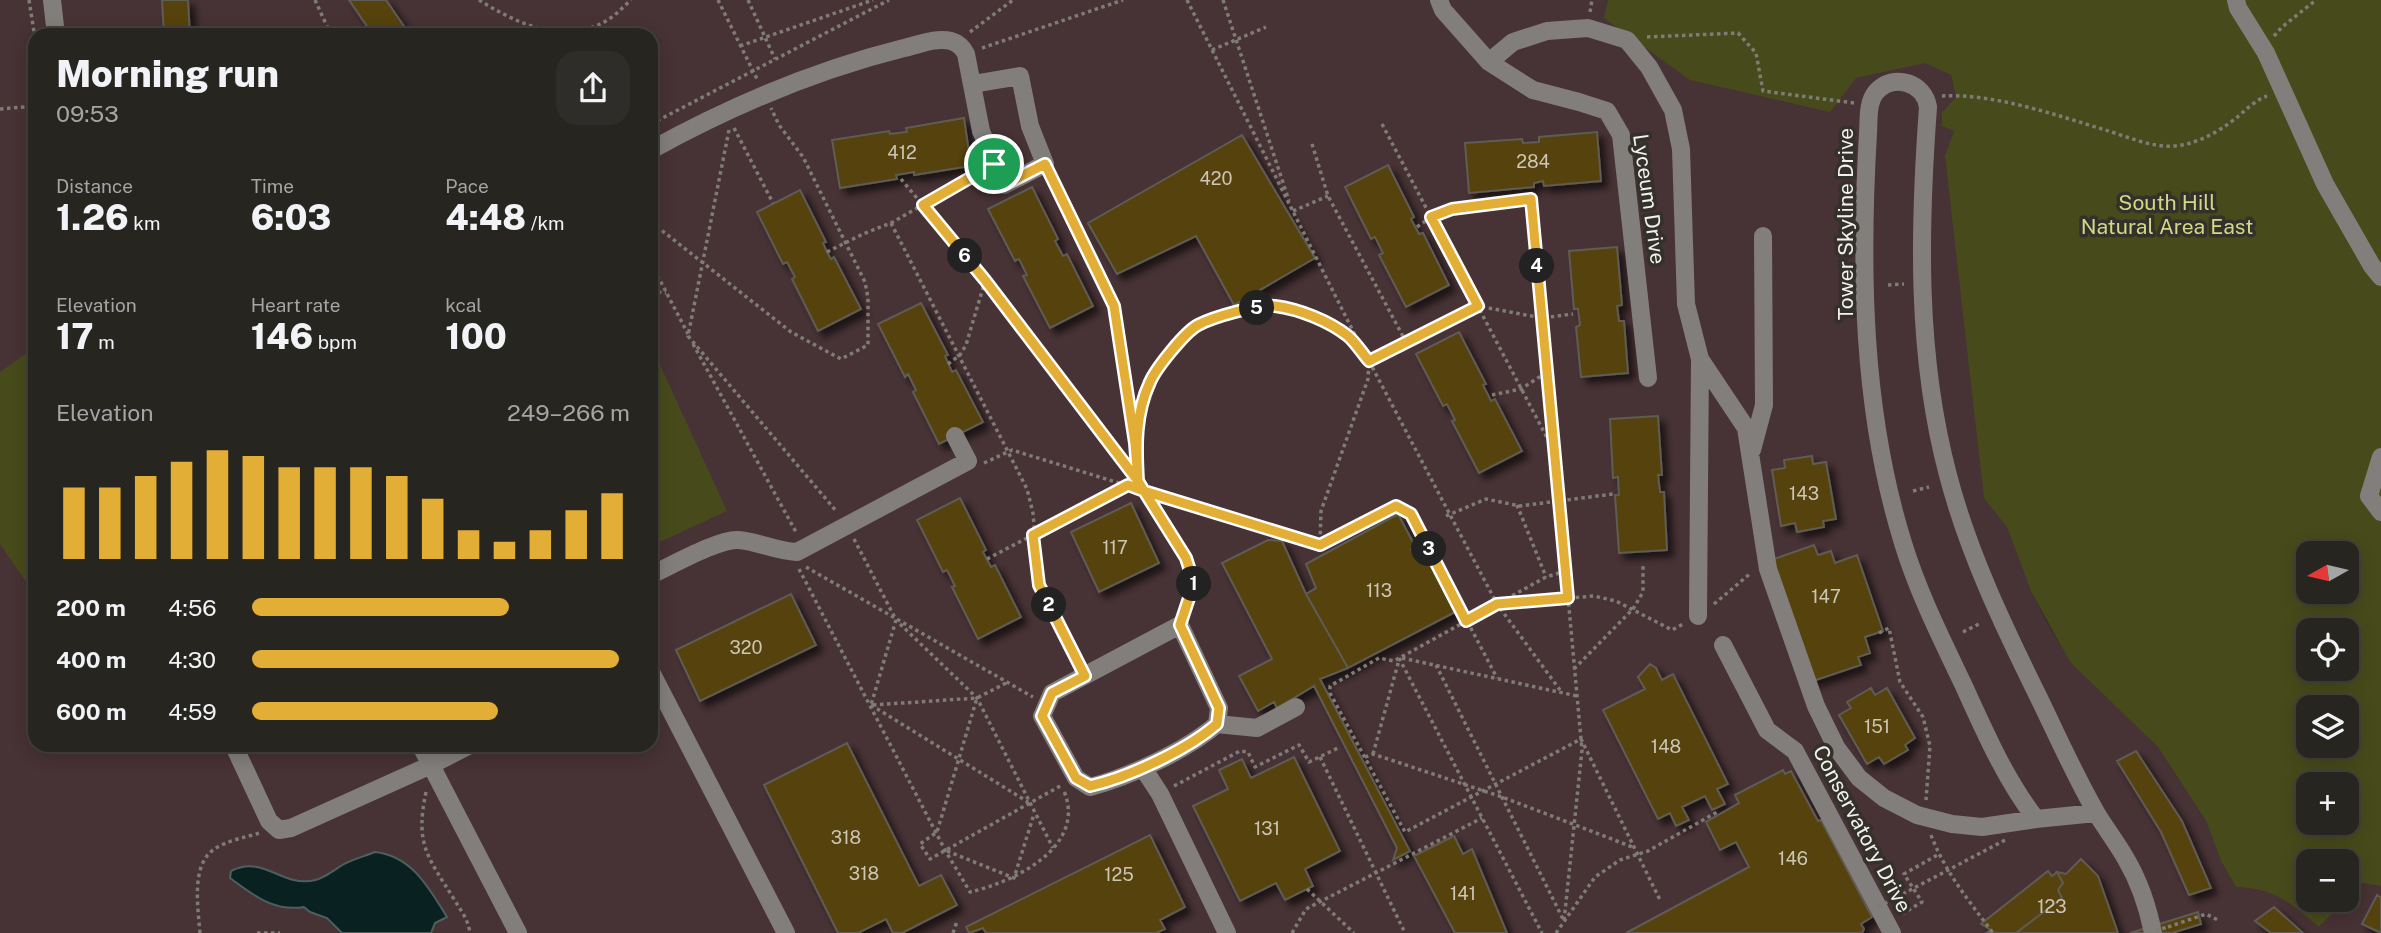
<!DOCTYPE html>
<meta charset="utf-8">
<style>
:root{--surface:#272520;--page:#2f2d29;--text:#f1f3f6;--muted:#a4a5a5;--line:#43423e;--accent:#e3ae35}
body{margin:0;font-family:"Public Sans",sans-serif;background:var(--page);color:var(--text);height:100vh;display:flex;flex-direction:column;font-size:26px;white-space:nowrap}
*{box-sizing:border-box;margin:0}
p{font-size:23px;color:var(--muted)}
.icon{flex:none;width:38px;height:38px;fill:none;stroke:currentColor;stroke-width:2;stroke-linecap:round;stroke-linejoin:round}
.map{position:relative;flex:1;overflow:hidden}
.drawer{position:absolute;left:28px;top:28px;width:630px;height:724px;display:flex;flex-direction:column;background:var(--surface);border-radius:21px;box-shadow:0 4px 18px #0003,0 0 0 2px var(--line)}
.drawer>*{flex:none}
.needle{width:46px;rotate:262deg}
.fabs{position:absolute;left:2296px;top:541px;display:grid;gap:14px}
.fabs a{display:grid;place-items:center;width:63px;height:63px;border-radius:14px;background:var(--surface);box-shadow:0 4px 18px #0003,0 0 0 2px var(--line);font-size:35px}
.pin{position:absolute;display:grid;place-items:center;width:60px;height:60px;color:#fff;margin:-30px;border:4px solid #fff;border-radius:50%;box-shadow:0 2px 7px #0007}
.km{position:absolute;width:35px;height:35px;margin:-18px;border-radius:50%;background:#222;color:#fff;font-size:19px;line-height:35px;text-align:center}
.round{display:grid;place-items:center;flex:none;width:74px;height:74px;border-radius:21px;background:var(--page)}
.summary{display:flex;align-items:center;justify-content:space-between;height:119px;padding:0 28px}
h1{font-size:38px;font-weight:800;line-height:52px}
.metrics{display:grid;grid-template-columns:repeat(3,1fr);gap:10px;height:119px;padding:7px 28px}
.metrics div{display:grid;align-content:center}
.metrics b{font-size:35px;font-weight:800}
.metrics small{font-size:19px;font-weight:400}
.metrics p{font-size:19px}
.chart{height:196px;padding:14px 28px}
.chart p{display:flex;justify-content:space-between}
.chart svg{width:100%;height:126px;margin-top:7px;stroke:var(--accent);stroke-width:6}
ul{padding:0 28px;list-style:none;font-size:23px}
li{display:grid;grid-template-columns:112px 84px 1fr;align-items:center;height:52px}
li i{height:18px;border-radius:9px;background:var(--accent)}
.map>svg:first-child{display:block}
</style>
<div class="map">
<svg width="2381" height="933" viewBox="0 0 2381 933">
<defs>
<filter id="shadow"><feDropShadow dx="6" dy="6" stdDeviation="3.5" flood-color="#0009"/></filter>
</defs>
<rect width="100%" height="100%" fill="#34312a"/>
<path fill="#473235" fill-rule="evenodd" d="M0,0h1675l260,47 16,28 5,22 -14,15 12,19 53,396 24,64 21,41 19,30 87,85 48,74 15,40 15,26 24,1 21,8 38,31 43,-44 19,3v47h-2381zM35,35h616v711h-616z"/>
<path fill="#474b1b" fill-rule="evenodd" d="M1608,0h773v886l-19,-3 -43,44c-31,-25 -41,-38 -83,-40l-15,-26 -15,-40 -48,-74 -88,-85 -39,-71 -24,-64 -23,-29 -39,-342 9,-25 -12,-5v-14l14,-15 -5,-22 -26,-12 -69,15 -26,34 -140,-32 -86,-62zM2308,553h39v39h-39zM2308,630h39v38h-39zM2308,707h39v39h-39zM2308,784h39v38h-39zM2308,861h39v39h-39z
M651,345l76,166 -76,35z
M35,347v248l-35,-51v-172z"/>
<path fill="#092121" stroke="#4f5f5e" stroke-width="2" d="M375,852c37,4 54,36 72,65l-12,6 -4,10h-89l-15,-15 -17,-6 -6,-5c-30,5 -51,-12 -74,-29l1,-7c31,-16 50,14 79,10 12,-1 24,-11 34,-17 10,-5 21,-8 31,-12z"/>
<path fill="#55430b" stroke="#5f5c54" stroke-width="2" filter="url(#shadow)" d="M162,0h26l2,35h-26z
M349,0h37l24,35h-37z
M964,118l7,48 -57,9v-3l-18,3 1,4 -57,9 -8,-48 57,-9 1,3 17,-2 -1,-4z
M1597,132l4,49 -57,5 -1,-5 -9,2v4l-65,6 -4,-50 57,-4 1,4 16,-1v-5z
M1242,135l73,123 -81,47 -38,-69 -79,38 -29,-51z
M1388,165l26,52 -3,2 8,15 4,-1 26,52 -43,22 -27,-52 4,-2 -8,-16 -4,2 -26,-52z
M1032,187l26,52 -3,2 8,15 4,-2 26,52 -43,22 -27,-52 4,-1 -8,-16 -4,2 -27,-52z
M800,190l26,52 -3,1 4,9 4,7 3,-2 27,52 -43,22 -26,-52 3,-2 -8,-15 -4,2 -26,-52z
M1617,247l5,58 -5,1 2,15h5l4,52 -47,4 -5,-50 4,-2 -2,-16h-4l-5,-58z
M921,303l27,52 -3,1 7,16 4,-2 27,52 -44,22 -26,-52 3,-2 -8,-16 -3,3 -27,-53z
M1459,332l27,52 -3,1 8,16 4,-2 27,52 -43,22 -27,-52 3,-1 -8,-16 -4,2 -27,-52z
M1658,416l4,59h-4l2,17h4l3,58 -48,3 -4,-58h4l-1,-18 -5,1 -3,-59z
M1812,456l1,8 13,-2 10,57 -13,2 1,6 -27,5 -2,-9 -14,3 -9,-56 13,-2 -1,-8z
M960,498l26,52 -3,2 8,15 4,-2 26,52 -43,22 -26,-52 3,-1 -8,-16 -4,2 -26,-52z
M1131,503l28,60 -60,29 -28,-60z
M1398,514l17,32 -4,3 3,5 10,-6 33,63 -109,57 -42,-74 10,-6 -10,-24z
M1268,540l14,1 24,53 42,74 -28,11 90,172 -17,9 4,-12 -83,-162 -37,22 -3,-6 -16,9 -19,-35 33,-17 -50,-96z
M1814,545l4,10 13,-4 4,12 22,-8 26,76 -18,6 5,16 -12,4 3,8 -51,17 -42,-121z
M791,594l25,51 -116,56 -24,-51z
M1650,664l6,4 6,12 11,-6 55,110 -11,5 8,15 -13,6 -7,-14 -23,11 7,13 -13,6 -6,-13 -12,6 -55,-109 42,-21 -7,-12z
M1871,688l4,7 12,-7 28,50 -10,7 3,5 -24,14 -5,-7 -12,7 -28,-49 12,-7 -4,-6z
M847,743l72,143 22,-11 16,30 -55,28h-9l-7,-14 -28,14h-20l-74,-148z
M2136,751l46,70 29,67 -22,7 -28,-63 -44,-71z
M1294,757l46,94 -35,18 8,17 -28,14 -9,-17 -36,18 -47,-95 35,-17 -9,-19 23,-11 9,19z
M1783,770l2,4 6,-3 27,50 3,-1 51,97 -11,7 3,5 -2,4h-236l123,-66 -13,-25 -16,8 -14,-28 33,-19 -4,-8z
M1150,835l35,72 -25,13 5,9 -9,4h-170l-3,-5 -14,5 -3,-6z
M1454,836l9,18 9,-5 35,84h-52l-41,-77z
M2081,859l17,17 20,57h-102l46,-35 -4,-8 5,-7 -6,-11 9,2z
M2048,871l4,5 5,-4 6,11 -5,7 4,8 -46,35h-30l5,-3 -10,-6z
M2377,895l4,3v35l-19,-9z
M2274,907l29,26h-32l-16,-12z
M2198,912l3,12 -29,9h-42z"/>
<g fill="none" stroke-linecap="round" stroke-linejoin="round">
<path stroke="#7f7c76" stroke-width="3.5" stroke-dasharray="3.5 3.5" stroke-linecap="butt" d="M29,0l6,38
M315,0l16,35
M479,0c37,23 84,46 127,21 9,-5 17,-14 25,-21
M718,0l39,79
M748,0l27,59
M1187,0l178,355
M1223,0l66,201
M1590,12l2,-12
M970,32l43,-32
M2274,36l8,-9 34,-27
M1647,37l91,-4 18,20 7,38 91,12
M740,46l133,-46
M982,48l141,-48
M1212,50l54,-23
M1942,96c50,-3 115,19 163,34 21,6 47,18 69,16 18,-1 39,-11 54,-22 14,-9 23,-22 39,-28
M0,109l35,-3
M651,124l238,-124
M1382,124l172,327
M734,128l39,75
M729,130l-41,206 149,176
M1312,144l16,52 78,146
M1052,177l62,129 21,131
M901,179l84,101 157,207 44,71 8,25 -9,27
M1531,192l51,558 -18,171
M1293,211l35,-15
M651,222l140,110 50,27 27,-14v-47l-3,-16 -62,-125 -24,-32 -8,-17
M891,223l136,266 6,24 6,72 39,77
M1417,227c33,-25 75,-24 114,-28
M827,252l36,-18 30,-12 87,-50
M651,263l37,71
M1888,285l16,-1
M651,291l15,2
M693,344l104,190
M1369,361l128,243 63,86
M1369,361l109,-55 64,12 31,-4
M948,364l12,-9 6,-10 19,-64
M1492,395l29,-6 26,-17
M984,463l28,-13 308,95 1,-34 47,-132 1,-18c-7,-8 -13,-18 -21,-25 -19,-15 -49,-27 -73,-30 -17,-2 -62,11 -77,19 -13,7 -42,43 -48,57 -15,32 -14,65 -12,99
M1913,491l16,-4
M1517,505l29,72
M1446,516l40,-17 34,7 93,-12
M854,539l42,81 -25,85
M1320,545l76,-39 15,8 86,164
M987,559l141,-74
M806,567l227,130
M799,569l146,281 25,42c44,-10 117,-45 94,-101
M1566,571l-20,6 -152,84 -15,-3 -49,28v7l75,139 176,-93 79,161
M1499,604l95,-8 22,5 56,29 13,-7
M1714,604l37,-31
M900,624l77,74 76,150
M1963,632l16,-8
M1879,633l10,-5 11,54 23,35 7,29 -4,54
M1399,658l143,275
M1402,658l175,38
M1436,665l127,254
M1574,669l59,-60 10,-17v-29
M1006,683l-29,15 -40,134 -17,12 10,15 132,-74
M871,705l157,97
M873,705l104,-7
M1373,754l26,-94
M1320,757l85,176
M1365,757l8,-3 129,43 133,51
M1174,786l66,-35 8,1 7,15 44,-22 10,17 29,-14
M426,792c-11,52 1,64 28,107 7,12 14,20 16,34
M1931,835c14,37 38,66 62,98
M947,851l67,27 20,-64
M1307,889l47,44
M1902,914l20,-12 -18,-28 35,-20
M2168,927l38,-13 12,6
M200,933c-2,-25 -9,-67 13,-83 12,-9 33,-13 47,-17
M257,933h23
M953,933l4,-12
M1292,933l14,-24 176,-91
M1556,933l39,-56 25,-17 28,-9 71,-40"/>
<path stroke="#827e7c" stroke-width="18" d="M52,0l4,35
M1439,0l4,10 46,52 36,23 8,5 46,12 28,9 14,24 27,243
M2236,0l2,8 28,45 59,131 47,82 9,11
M1489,62l24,-20 34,-11 41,-3 39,12 22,27 24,43 8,39 5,155 14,55 46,69 22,141 48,137 20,41 23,31 25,20 33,17 35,9 30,3 54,-8
M651,150c80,-44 164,-80 253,-102 14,-3 32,-11 47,-7 7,2 12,7 15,13l15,77 23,54 41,-21 -15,-38 -10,-50 -47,8
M1752,450l12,-45 -1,-169
M2381,457l-12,39 12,16
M651,575c20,-9 67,-36 87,-35 19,1 37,11 59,12l171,-91 -13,-25
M1698,616l2,-257
M1180,625l39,83 -2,16c-30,26 -88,53 -127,63l-14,-9 -34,-62 10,-23z
M1723,645l44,85 28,21 97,182
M651,672l135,261
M1217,724l40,4 39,-21
M234,746l35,75 10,9 12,-2 140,-63 37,-19
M421,746l97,187
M1143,768l17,26 67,139
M2096,813l-60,6c-31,-40 -52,-89 -73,-135 -22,-46 -45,-92 -60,-141 -41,-132 -43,-273 -35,-410 1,-13 -1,-30 8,-41 17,-19 48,-10 52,15 -9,123 -12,248 20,368 20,77 55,150 90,221 19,39 37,80 59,118 9,15 20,29 29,45 13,22 22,49 27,74"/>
<path stroke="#7f7c76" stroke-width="3.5" stroke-dasharray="3.5 3.5" stroke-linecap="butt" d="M1878,907l129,-68
M2149,933l18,-6"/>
</g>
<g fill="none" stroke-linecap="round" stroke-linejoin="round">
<defs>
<path id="route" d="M994,164l10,21 41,-21 69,142 21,137 3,38 6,10 42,67 8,25 -14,42 39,83 -2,16c-30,26 -88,53 -127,62l-14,-8 -34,-62 10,-23 33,-17 -46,-91 -6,-50 95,-50 16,6 176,54 76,-39 15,8 55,107 31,-17 71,-6 -37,-399 -79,10 -21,8 47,89 -109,55c-7,-8 -13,-18 -21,-25 -19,-15 -49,-27 -73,-30 -17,-2 -62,11 -77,19 -13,7 -42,43 -48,57 -15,32 -14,65 -12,99l-153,-201 -62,-75 71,-41"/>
</defs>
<use href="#route" stroke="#fff" stroke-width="14"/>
<use href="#route" stroke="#e3ae35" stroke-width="9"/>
</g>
<g text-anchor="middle" stroke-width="7" stroke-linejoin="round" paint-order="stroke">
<g font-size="18" fill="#ccc6b4">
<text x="902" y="159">412</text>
<text x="1533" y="168">284</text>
<text x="1216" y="185">420</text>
<text x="1804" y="500">143</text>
<text x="1115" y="554">117</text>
<text x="1379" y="597">113</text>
<text x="1826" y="603">147</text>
<text x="746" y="654">320</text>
<text x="1877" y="733">151</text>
<text x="1666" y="753">148</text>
<text x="1267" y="835">131</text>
<text x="846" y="844">318</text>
<text x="1793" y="865">146</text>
<text x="864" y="880">318</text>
<text x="1119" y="881">125</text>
<text x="1463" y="900">141</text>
<text x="2052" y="913">123</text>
</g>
<g font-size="21" fill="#f3f1ed" stroke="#34312a">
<text transform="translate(1649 199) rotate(82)" y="7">Lyceum Drive</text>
<text transform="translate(1846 224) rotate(-90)" y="7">Tower Skyline Drive</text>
<text transform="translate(1862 829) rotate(62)" y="7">Conservatory Drive</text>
</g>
<g font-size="21" fill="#d1d989" stroke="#34312a">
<text x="2167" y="210">South Hill<tspan x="2167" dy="24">Natural Area East</tspan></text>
</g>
</g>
</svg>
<div class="fabs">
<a><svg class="needle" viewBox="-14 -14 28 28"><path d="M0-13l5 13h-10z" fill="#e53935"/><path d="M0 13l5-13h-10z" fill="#a4a5a5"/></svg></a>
<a><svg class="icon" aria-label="locate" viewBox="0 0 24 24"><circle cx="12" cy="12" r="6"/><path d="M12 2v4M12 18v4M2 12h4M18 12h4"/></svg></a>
<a><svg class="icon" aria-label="layers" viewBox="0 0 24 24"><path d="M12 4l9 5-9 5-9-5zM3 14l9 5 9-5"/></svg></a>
<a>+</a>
<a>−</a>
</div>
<div class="pin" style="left:994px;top:164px;background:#1e9e55"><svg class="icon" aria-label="arrive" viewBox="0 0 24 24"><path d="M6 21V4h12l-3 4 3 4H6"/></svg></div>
<b class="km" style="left:1194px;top:584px">1</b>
<b class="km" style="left:1049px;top:605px">2</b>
<b class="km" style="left:1429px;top:549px">3</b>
<b class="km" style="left:1537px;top:266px">4</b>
<b class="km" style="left:1257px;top:308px">5</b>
<b class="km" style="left:965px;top:256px">6</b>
<section class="drawer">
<div class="summary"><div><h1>Morning run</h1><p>09:53</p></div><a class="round"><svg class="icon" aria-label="share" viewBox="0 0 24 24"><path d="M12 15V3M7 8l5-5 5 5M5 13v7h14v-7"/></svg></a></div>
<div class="metrics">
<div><p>Distance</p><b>1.26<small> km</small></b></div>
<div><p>Time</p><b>6:03</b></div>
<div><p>Pace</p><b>4:48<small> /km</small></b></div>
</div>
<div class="metrics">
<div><p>Elevation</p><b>17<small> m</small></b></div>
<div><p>Heart rate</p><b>146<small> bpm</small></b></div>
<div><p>kcal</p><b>100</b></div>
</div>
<div class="chart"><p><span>Elevation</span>249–266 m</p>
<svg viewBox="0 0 160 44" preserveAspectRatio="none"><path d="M5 44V19M15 44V19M25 44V15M35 44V10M45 44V6M55 44V8M65 44V12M75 44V12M85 44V12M95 44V15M105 44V23M115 44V34M125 44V38M135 44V34M145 44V27M155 44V21"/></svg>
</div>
<ul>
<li><b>200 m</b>4:56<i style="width:68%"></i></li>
<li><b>400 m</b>4:30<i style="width:97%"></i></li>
<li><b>600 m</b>4:59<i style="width:65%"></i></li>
</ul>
</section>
</div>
